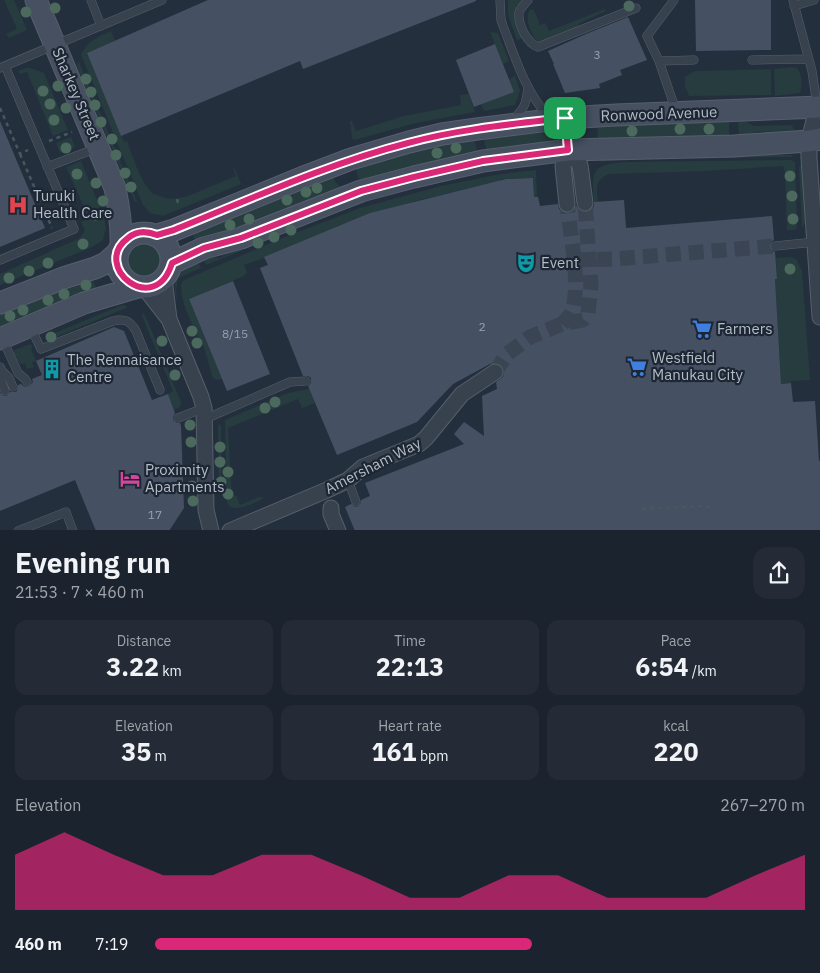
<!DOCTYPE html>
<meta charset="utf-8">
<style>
:root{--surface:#1b232e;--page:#242b36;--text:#f1f3f6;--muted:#a0a4aa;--accent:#db2777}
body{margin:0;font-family:"IBM Plex Sans",sans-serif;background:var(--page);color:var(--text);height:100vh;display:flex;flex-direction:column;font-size:19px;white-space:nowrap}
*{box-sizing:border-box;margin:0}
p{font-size:16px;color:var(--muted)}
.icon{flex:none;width:28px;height:28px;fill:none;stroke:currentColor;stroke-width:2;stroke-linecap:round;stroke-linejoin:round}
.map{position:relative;height:530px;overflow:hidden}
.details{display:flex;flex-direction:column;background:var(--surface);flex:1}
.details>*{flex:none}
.pin{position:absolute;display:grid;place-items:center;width:42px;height:42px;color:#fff;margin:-21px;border-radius:10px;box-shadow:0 2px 8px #0006}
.round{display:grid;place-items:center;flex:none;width:52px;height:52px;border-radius:15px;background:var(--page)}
.summary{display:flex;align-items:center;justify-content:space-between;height:85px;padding:0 15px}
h1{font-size:28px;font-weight:700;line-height:38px}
.figures{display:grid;grid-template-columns:repeat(3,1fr);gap:8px;height:85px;padding:5px 15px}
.figures div{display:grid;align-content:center;border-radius:12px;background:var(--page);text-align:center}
.figures b{font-size:25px;font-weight:700}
.figures small{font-size:14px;font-weight:400}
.figures p{font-size:14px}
.chart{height:140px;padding:10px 15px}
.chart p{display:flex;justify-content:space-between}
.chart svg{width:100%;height:90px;margin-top:5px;fill:var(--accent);opacity:.7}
ul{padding:0 15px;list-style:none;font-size:16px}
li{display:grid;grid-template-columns:80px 60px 1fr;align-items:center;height:38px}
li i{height:12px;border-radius:6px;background:var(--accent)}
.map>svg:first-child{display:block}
</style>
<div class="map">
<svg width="820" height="531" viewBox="0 0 820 531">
<rect width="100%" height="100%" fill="#242f3e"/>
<path fill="#263c3f" d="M4,0h10l13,30 -18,8 -3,-4 11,-5z
M508,0h16l-4,3 -3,6 6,29 -6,2 -9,-25z
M531,9l3,1 6,15 5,-2 4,8 56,-22 1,2 -26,12 -3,5 -38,15c-8,-6 -14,-23 -10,-32z
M111,31l4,10 -28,12 37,89 3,-1 10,27 7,15 8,10 13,5 10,1 13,-3 48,-20 -3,-8 2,1 6,15 -78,32 -13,-3 -7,-8 -62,-150c7,-15 15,-17 30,-24z
M490,32l8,1 11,28 -6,3z
M78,61l1,1 58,140h-2l-2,-4 -56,-132z
M792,67l5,1c5,7 6,16 3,25l-25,3 -1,-27z
M26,68h4l14,5 24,57 -15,6 -26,-64 -7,2 -2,-3z
M771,69v26l-82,1 -4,-9v-10l6,-4 5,-2z
M515,75l5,16 -5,14 -31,6 -3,-7z
M469,94l6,18 -59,11 -62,17 -2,-2 -2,-17h2l4,10 48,-15 57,-11 -1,-10z
M729,118v22l-131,2v-14l15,-1 9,-4z
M738,118l16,8 38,-1 2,5 -38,2 -6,2 -11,7z
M488,132l26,4 33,-4 3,1 1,4 -1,5 -63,13 -4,-22z
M474,135l4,21 -118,25c-3,-5 -4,-8 -3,-14z
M71,137l4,10 -15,6 -4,-10z
M764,155h29l-1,2h-14l-163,2 -13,3 -1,-3 103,-3z
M791,160l4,2 2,62v4l-3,2h-7l-2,-57 -2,-7 -77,5 -97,3c-14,6 -13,14 -11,28h-4c-3,-31 -2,-38 32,-40z
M81,161l23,56 2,12 -3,11 -11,7 -92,38v-11l80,-36 5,-8 -4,-8 8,-4 -23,-51z
M800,165h2l4,51 -1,6 -3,6 -3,-61z
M536,170l1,27h-3l-1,-19 -32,1v9l-18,-2 -1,-1 -71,17v3l-167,60 3,7 -3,4 -55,23 33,80 -5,1 -4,-2c-5,-14 -7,-31 -16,-43 -7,-16 -17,-34 -16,-51l3,-4 101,-43 75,-29 81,-22 59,-12z
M332,174l3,7 6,7 -144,57 -7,-16z
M367,200v2l-40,14 -121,49 -4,-9 17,2 77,-33z
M125 261a20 20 0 1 1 40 0a20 20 0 1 1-40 0Z
M196,257l5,11 -23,10 -2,13 1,8h-1c-3,-22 2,-30 20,-42z
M791,257l6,3 5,11 8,109 -19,1v2l-10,1 -6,-105 2,-1 -1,-20z
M91,277l6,12 -45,17 -52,21v-19z
M122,305l5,1 -1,2 -75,31 -6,-2z
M143,313l3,4 35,85 -1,5 -6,3 -6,-16 5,-3 -31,-75z
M30,344l3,2 -2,3 5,12 -4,1 2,5 -7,2 -2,-6 -4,1 -3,-2 -6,-11z
M309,389l6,14 -13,5 -4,-9 -70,29 4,68 4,-1 4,10 19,-8 5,1c-10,5 -25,14 -35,8l-2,-3 -1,-24 -1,-59 63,-27z
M219,424l2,1 1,68h-3l-1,-66z"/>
<path fill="#455162" d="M208,0h268v1l-173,68 -3,-8 -179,75 -34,-83z
M695,0h76v50l-75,1z
M628,17l19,43 -27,10 2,5 -23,9 1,4 -35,5 -12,-29h1l-6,-13 38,-17z
M495,44l19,48 -40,15 -18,-47z
M0,121l45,107 -45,19z
M533,178l1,19h4l2,9 18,-2 1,5 5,4h4l4,-1 3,-4 1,-3 2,4 3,2 5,1 5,-2 3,-4v-4l30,-2 2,28 146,-12 2,24 -3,2 -2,4 2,4 4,2 2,27h-2l6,105 10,-1 2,19 22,-1 4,60h1v70h-465l-10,-24 6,-3 4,3h3l3,-4v-3l9,-4 -5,-13 99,-39 -10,-10 10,-12 20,14 -2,-40 15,-7 -1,-7 7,-5 1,-6 -2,-5 -3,-3h-5l-4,1 -37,20 -36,38 -80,33 -29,-69 3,-3v-5l-3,-2h-5l-43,-108 8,-3 -4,-8 106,-44 136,-34z
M233,281l37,93 -43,17 -38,-92z
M114,327l10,4 28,69 16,-6 7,19 -2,4v3l4,3h3l1,3 3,82 -15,23h-73l-21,-51 -75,31v-118l4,3h3l3,-4h5l2,-1 1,-6 3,-1 4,3 5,-1 3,-4 -1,-3 10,-4 -6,-14z"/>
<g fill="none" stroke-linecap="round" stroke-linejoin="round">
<path stroke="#3a4453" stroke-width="15" stroke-dasharray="15 8" stroke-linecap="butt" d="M574,260l39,-1 162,-13
M562,324c3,-3 8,-8 10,-12 9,-28 -2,-79 -5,-108
M495,372l12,-18 23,-17 32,-13 21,-4 5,-7 3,-27 -6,-83"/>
<defs>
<path id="lane" d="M91,0l10,26
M500,0l1,20 2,6c12,31 22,65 45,90
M528,0c-3,4 -8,8 -9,13 -1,12 8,30 19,34l98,-39
M674,0l-27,36 12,25 17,50
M793,0l19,71 5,34
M794,6l20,-6
M752,60l56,-1
M659,61l35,-1
M0,68l162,-68
M514,119c11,-12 12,-15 14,-31
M47,167l50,-19
M775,246l40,-4
M0,260l74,-31 -69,-163
M31,328l10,21 72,-28c12,-3 17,0 23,10l24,59
M3,340l15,33 7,6 2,3
M0,367l2,4 7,7 4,9
M2,371l-1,9 4,11
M178,418l26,-10
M205,419l85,-37 16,-1
M348,480l8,22
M18,531l48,-19 7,19"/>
<path id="street" d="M817,108l-8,33v17l11,159
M565,118l3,32 -5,16 4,38
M568,150l12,15 5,38
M164,279l5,40 32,78 3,11 2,102 5,21
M144,287l24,31
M331,508v6l7,17
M230,531l97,-41 21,-10 15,-13 56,-23 7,-6 36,-44 33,-22"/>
<path id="secondary" d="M36,0l79,188c4,20 7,38 6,58
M117 260a27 27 0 1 1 54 0a27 27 0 1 1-54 0Z
M157,235l17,-5 130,-53 47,-18 58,-17 33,-8 35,-5 88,-11 51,-3 204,-8
M172,263l32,-15 37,-10 120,-47 53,-14 69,-16 85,-11 166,-4 75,-5 11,-2
M0,303l66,-26 29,-9 11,-5 11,-10
M0,339l84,-36 54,-16"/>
</defs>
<use href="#lane" stroke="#565f6c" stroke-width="9"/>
<use href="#street" stroke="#565f6c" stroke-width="17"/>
<use href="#secondary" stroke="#565f6c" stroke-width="23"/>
<path stroke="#44595c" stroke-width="2.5" stroke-dasharray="4 4" stroke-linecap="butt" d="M0,108l20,46 8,-4
M49,141l23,-9
M20,154l32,74
M177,199l1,4
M642,509l61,-3 11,2"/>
<use href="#lane" stroke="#38414e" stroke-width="8"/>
<use href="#street" stroke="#38414e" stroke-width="15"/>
<use href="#secondary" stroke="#465061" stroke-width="21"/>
</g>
<g fill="#4b6a5d">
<circle cx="629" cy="6" r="5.5"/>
<circle cx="55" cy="8" r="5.5"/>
<circle cx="26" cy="12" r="5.5"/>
<circle cx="86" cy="79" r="5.5"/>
<circle cx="58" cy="86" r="5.5"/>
<circle cx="43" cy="91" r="5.5"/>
<circle cx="91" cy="92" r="5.5"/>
<circle cx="50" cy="104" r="5.5"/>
<circle cx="95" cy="105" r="5.5"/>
<circle cx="66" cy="108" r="5.5"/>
<circle cx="54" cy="120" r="5.5"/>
<circle cx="101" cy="122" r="5.5"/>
<circle cx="680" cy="129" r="5.5"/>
<circle cx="709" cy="129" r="5.5"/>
<circle cx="632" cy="131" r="5.5"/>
<circle cx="112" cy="139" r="5.5"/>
<circle cx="66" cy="148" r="5.5"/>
<circle cx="456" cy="148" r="5.5"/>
<circle cx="437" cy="153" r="5.5"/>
<circle cx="116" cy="155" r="5.5"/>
<circle cx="125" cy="173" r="5.5"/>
<circle cx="77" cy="174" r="5.5"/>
<circle cx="790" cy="176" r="5.5"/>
<circle cx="96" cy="183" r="5.5"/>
<circle cx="131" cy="187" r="5.5"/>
<circle cx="317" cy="188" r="5.5"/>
<circle cx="306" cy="192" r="5.5"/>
<circle cx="792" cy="196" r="5.5"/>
<circle cx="287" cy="200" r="5.5"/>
<circle cx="103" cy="201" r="5.5"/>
<circle cx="95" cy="215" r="5.5"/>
<circle cx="249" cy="219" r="5.5"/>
<circle cx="793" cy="219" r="5.5"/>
<circle cx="230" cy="225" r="5.5"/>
<circle cx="291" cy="230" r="5.5"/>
<circle cx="274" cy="237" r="5.5"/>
<circle cx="258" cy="243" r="5.5"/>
<circle cx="83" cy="244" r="5.5"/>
<circle cx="48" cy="263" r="5.5"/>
<circle cx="790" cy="269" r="5.5"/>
<circle cx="29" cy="271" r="5.5"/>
<circle cx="9" cy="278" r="5.5"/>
<circle cx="86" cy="285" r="5.5"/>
<circle cx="64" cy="294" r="5.5"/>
<circle cx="48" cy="300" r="5.5"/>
<circle cx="23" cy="310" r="5.5"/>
<circle cx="10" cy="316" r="5.5"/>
<circle cx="192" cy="331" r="5.5"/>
<circle cx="51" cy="337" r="5.5"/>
<circle cx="162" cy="341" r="5.5"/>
<circle cx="197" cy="343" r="5.5"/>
<circle cx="175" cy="375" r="5.5"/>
<circle cx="275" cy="402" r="5.5"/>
<circle cx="265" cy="408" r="5.5"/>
<circle cx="190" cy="425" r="5.5"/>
<circle cx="191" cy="442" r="5.5"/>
<circle cx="220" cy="447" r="5.5"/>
<circle cx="220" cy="462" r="5.5"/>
<circle cx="228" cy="472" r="5.5"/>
<circle cx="221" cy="482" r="5.5"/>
<circle cx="192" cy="486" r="5.5"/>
<circle cx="228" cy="494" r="5.5"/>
<circle cx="193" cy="501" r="5.5"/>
</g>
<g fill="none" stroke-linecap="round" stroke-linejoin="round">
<defs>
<path id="route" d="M565,118l3,32 -85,11 -69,16 -53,14 -120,47 -37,10 -32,15c-17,56 -82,3 -44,-25 8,-7 19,-7 29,-3l17,-5c77,-31 153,-66 234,-87 51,-14 105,-19 157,-25z"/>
</defs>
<use href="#route" stroke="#fff" stroke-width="10"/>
<use href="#route" stroke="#db2777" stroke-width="6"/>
</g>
<defs>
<symbol id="hospital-bare" viewBox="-9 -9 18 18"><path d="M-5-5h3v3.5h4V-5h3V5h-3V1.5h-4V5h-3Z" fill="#e0444e" stroke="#1d2633" stroke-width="2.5" paint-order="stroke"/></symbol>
<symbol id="theatre-bare" viewBox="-9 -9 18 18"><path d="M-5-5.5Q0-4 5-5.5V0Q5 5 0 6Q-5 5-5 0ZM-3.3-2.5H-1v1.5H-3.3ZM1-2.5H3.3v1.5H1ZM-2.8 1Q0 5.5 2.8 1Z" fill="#0f9aa8" stroke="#1d2633" stroke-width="2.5" paint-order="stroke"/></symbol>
<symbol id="supermarket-bare" viewBox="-9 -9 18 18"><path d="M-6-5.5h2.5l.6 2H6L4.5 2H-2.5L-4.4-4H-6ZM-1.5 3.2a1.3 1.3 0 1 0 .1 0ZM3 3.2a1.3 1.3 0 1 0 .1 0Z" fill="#3f7fe0" stroke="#1d2633" stroke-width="2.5" paint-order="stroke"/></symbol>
<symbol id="building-bare" viewBox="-9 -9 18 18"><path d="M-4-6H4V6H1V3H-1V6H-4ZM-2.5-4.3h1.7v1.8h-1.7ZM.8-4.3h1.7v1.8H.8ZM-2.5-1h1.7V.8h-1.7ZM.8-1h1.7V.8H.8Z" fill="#0f9aa8" stroke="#1d2633" stroke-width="2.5" paint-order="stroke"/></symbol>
<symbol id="hotel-bare" viewBox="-9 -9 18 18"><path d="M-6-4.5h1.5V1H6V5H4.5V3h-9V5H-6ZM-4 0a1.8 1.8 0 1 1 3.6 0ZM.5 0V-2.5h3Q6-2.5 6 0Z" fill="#d1479c" stroke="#1d2633" stroke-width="2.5" paint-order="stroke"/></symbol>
</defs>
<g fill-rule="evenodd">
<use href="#hospital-bare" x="4" y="191" width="28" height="28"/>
<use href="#theatre-bare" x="512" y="249" width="28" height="28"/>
<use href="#supermarket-bare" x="688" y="315" width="28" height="28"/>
<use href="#supermarket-bare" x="623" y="353" width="28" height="28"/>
<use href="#building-bare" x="38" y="355" width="28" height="28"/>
<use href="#hotel-bare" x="116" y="465" width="28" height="28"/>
</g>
<g text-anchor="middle" stroke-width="4.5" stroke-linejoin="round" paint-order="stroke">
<g font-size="12" fill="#98a1af">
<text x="597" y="59">3</text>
<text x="482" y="331">2</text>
<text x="235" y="338">8/15</text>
<text x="155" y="519">17</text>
</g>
<g font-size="15" fill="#b4bcc9" stroke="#1d2633">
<text transform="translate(76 94) rotate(67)" y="5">Sharkey Street</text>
<text transform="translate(659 114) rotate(-2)" y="5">Ronwood Avenue</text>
<text transform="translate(373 466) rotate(-27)" y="5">Amersham Way</text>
</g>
<g font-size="15" fill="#b4bcc9" stroke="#1d2633" text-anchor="start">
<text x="33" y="201">Turuki<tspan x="33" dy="17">Health Care</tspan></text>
<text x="541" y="268">Event</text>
<text x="717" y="334">Farmers</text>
<text x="652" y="363">Westfield<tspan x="652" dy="17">Manukau City</tspan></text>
<text x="67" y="365">The Rennaisance<tspan x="67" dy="17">Centre</tspan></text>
<text x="145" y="475">Proximity<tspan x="145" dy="17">Apartments</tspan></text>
</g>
</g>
</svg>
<div class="pin" style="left:565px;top:118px;background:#1e9e55"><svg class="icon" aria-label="arrive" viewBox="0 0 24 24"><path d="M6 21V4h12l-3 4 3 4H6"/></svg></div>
</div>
<section class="details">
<div class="summary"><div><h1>Evening run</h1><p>21:53 · 7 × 460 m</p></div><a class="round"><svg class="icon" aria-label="share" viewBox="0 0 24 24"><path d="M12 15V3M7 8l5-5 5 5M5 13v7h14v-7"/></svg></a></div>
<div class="figures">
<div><p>Distance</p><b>3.22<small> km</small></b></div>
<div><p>Time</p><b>22:13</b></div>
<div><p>Pace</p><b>6:54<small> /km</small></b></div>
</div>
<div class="figures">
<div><p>Elevation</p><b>35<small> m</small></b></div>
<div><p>Heart rate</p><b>161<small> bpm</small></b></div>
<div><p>kcal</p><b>220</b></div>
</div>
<div class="chart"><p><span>Elevation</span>267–270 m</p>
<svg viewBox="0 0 160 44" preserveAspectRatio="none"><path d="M0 44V17L10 6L20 17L30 27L40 27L50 17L60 17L70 27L80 38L90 38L100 27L110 27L120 38L130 38L140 38L150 27L160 17V44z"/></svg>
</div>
<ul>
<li><b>460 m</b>7:19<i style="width:58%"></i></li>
</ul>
</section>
